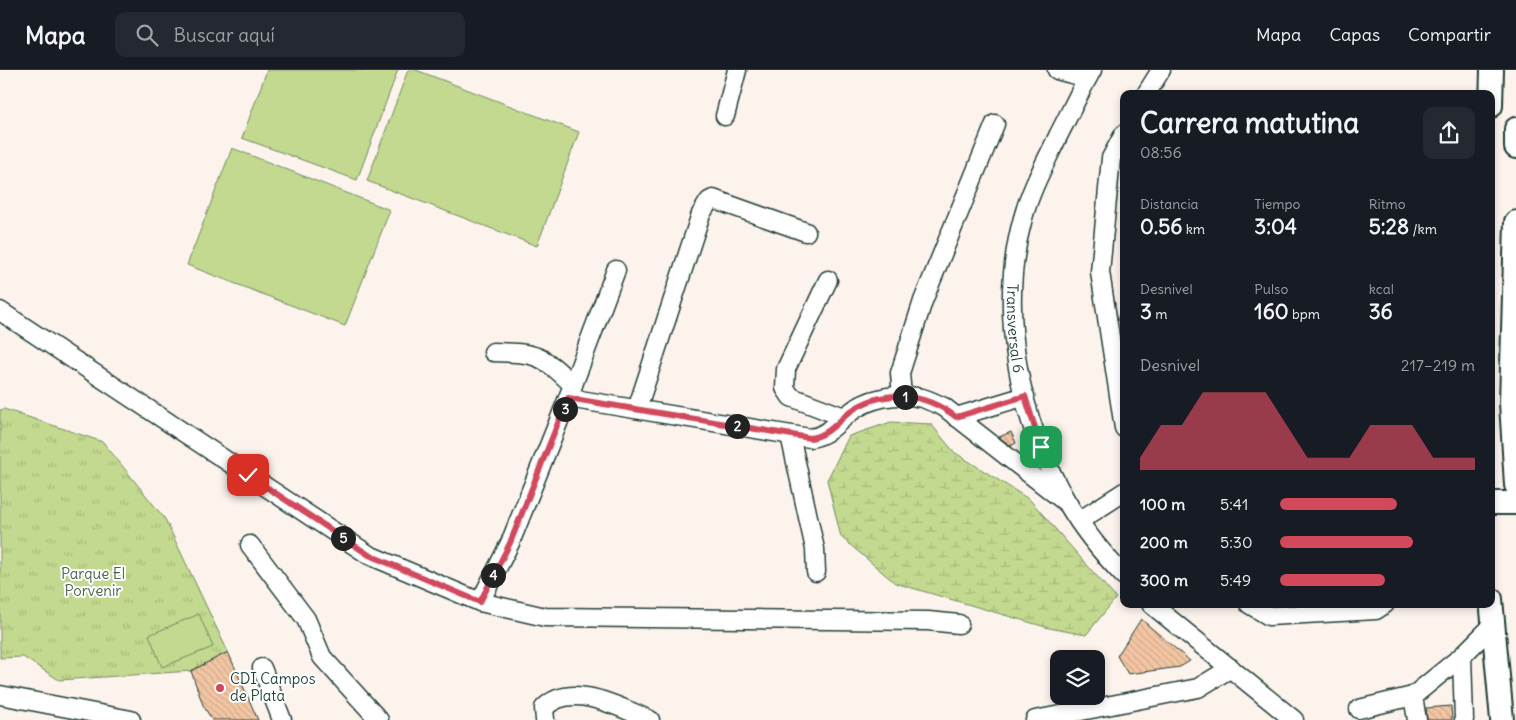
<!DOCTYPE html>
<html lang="es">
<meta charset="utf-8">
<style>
:root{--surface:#171b24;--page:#242831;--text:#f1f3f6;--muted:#9ea1a6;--line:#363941;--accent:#d1495b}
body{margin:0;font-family:Delius,sans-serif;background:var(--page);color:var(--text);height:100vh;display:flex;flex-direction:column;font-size:19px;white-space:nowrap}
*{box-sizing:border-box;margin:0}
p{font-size:16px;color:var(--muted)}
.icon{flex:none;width:28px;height:28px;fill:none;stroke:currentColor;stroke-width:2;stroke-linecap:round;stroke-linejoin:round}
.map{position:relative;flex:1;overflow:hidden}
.side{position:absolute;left:1120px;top:20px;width:375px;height:518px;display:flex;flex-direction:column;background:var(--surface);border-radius:10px;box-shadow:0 2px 8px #0003}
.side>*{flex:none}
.tools{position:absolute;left:1050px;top:580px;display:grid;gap:10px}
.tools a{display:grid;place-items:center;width:55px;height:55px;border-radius:10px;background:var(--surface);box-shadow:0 2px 8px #0003;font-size:25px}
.pin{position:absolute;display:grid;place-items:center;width:42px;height:42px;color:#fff;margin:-21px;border-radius:10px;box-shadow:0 2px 8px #0006}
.km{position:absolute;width:25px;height:25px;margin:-12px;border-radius:50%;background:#222;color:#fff;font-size:14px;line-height:25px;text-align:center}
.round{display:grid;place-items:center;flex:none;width:52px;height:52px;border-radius:10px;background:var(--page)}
.summary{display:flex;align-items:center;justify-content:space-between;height:85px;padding:0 20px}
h1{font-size:28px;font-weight:800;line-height:38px}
.stats{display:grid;grid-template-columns:repeat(3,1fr);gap:8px;height:85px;padding:5px 20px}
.stats div{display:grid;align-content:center}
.stats b{font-size:21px;font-weight:800}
.stats small{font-size:14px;font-weight:400}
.stats p{font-size:14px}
.chart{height:140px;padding:10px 20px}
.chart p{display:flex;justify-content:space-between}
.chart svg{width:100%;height:90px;margin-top:5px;fill:var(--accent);opacity:.7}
ul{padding:0 20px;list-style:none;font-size:16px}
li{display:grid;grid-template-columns:80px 60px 1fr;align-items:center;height:38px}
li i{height:12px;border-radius:6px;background:var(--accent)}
header{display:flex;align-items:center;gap:30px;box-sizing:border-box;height:70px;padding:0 25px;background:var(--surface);border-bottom:1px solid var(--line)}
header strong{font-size:24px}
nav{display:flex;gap:28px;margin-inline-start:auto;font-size:18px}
.search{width:350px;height:45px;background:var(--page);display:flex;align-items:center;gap:12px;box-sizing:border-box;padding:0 18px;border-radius:10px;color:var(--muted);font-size:19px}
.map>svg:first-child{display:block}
</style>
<header>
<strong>Mapa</strong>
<div class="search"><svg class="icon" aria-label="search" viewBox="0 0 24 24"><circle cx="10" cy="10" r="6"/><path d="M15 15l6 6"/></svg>Buscar aquí</div>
<nav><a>Mapa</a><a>Capas</a><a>Compartir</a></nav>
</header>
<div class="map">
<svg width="1516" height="650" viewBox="0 0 1516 650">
<defs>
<pattern id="grass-tufts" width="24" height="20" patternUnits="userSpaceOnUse" patternTransform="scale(1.25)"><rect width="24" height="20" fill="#c2d98f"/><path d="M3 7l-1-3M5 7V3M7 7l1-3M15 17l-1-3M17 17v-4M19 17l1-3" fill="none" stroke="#a6bb7c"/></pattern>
<pattern id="wetland-marsh" width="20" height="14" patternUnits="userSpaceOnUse" patternTransform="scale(1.25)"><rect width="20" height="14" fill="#c2d98f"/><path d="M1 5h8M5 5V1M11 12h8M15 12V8" fill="none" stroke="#a6bb7c"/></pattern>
<pattern id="building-back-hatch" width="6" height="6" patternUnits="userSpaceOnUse" patternTransform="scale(1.25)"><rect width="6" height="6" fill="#f3c5a3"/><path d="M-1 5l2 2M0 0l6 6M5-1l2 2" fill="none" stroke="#d0aa8d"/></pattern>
</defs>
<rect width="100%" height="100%" fill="#fdf3ed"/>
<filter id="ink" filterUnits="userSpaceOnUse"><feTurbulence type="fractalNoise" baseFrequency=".02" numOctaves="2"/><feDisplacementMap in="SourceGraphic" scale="10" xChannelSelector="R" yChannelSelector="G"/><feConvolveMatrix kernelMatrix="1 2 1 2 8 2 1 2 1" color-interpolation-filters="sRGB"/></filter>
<g filter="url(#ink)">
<path fill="url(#grass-tufts)" stroke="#708b62" d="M4,339l99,33 62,77 63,133 -37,19 -132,9 -36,-23 -23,1v-248z"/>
<path fill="url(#wetland-marsh)" stroke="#708b62" d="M891,352l40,2 23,28 76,48 86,98 -30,37 -37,-7 -154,-45 -54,-46 -14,-57 22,-44z"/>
<path fill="#c2d98f" stroke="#708b62" d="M267,0h131l-41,110 -115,-42z
M408,0h8l163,62 -42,114 -170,-65z
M232,78l158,62 -45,116 -158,-61z
M199,544l14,33 -51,20 -13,-32z"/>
<path fill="url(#building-back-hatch)" stroke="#1f3d34" d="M1011,362l5,11 -5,3 -12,-9z
M1141,549l49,42 -10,6 -52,7 -11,-18z
M228,582l30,68h-46l-9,-15 -12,-34z
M1451,636l1,14h-25l-1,-12z"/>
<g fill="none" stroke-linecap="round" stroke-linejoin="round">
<defs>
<g id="minor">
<path d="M1057,0l30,8"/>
<path id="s1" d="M1092,0c-12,21 -22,43 -33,64 -13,28 -28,54 -36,84 -26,92 -4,204 45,286 15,26 35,50 56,72"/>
<path d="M1146,24l15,-24"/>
<path d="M725,46l12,-46"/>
<path d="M1124,64l-13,24 -11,114 24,156"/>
<path d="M828,210l-42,89 -1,19 6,9 53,20"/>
<path d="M0,241l369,244 111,47 65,15 383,4 31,3"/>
<path d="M493,282c44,1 48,2 80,33"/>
<path d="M902,326l-2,-23 23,-72 72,-177"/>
<path d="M568,328l48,-128"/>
<path d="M637,339l64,-195 8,-13 4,-2 93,33"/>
<path d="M956,347l69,-21"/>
<path d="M790,365l25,114 1,23"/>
<path d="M1079,451l45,-29"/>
<path d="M250,475l56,74 16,38 57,63"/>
<path d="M480,532l30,-59 58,-145 242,40c17,-2 26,-14 38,-24 19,-16 50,-22 74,-16 7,2 15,6 22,9l124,97"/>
<path d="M1151,534l143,116"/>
<path d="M1249,534l20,12 107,-6 9,-6"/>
<path d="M1462,586l2,64"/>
<path d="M262,598l20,52"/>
<path d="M0,625l131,25"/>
<path d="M1359,639l54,-13"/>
<path d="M545,650l-1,-12c27,-28 77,0 106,12"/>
<path d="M1035,650l163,-32 33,-20"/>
<path d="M1417,650l-4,-24 49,-40 31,-31"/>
</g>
<path id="major" d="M1491,36l1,-36
M1516,59v18
M1516,152l-5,181 5,82
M1491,433h25
M1491,529l11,121"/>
</defs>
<use href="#minor" stroke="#1f3d34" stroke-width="21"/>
<use href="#major" stroke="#1f3d34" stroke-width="26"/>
<use href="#minor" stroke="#fff" stroke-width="18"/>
<use href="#major" stroke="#fff" stroke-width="22"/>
</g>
</g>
<g fill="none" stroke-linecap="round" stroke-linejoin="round" filter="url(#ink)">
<defs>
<path id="route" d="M248,405l121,80 111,47 30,-59 58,-145 242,40c18,-2 27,-16 41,-27 34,-23 74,-18 105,6l69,-21 16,51"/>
</defs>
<use href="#route" stroke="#fff" stroke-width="10"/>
<use href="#route" stroke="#d1495b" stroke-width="6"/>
</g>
<circle fill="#d1495b" stroke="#fff" stroke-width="2" cx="220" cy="618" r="5"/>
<g text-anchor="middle" stroke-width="4" stroke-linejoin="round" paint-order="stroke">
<g font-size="15" fill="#1f3d34" stroke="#fff">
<text dy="5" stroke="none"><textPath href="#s1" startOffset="275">Transversal 6</textPath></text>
</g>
<g font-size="15" fill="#48644b" stroke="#fff">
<text x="93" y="509">Parque El<tspan x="93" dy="17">Porvenir</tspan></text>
</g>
<g font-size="15" fill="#1f3d34" stroke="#fff" text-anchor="start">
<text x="230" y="614">CDI Campos<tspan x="230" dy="17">de Plata</tspan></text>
</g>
</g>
</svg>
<div class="tools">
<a><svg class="icon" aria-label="layers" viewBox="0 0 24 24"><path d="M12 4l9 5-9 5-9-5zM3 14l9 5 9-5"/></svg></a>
</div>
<div class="pin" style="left:1041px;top:377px;background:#1e9e55"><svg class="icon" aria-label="arrive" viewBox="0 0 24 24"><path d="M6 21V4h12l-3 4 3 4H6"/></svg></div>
<div class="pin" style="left:248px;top:405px;background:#d93025"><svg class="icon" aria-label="check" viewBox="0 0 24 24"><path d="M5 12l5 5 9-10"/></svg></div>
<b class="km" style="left:905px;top:327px">1</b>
<b class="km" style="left:737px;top:356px">2</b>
<b class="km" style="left:565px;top:339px">3</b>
<b class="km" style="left:493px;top:505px">4</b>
<b class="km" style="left:343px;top:468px">5</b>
<section class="side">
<div class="summary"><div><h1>Carrera matutina</h1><p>08:56</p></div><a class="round"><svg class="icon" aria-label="share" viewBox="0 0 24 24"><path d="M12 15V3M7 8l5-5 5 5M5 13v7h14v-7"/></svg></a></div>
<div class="stats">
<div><p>Distancia</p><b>0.56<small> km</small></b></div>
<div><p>Tiempo</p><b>3:04</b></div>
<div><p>Ritmo</p><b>5:28<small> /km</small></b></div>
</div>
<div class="stats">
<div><p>Desnivel</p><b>3<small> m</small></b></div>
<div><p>Pulso</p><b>160<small> bpm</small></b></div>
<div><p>kcal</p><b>36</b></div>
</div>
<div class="chart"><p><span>Desnivel</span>217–219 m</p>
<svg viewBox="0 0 160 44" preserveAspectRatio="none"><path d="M0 44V38L10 22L20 22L30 6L40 6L50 6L60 6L70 22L80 38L90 38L100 38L110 22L120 22L130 22L140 38L150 38L160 38V44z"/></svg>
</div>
<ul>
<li><b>100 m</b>5:41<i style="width:60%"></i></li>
<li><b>200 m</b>5:30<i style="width:68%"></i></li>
<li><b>300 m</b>5:49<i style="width:54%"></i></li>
</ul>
</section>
</div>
